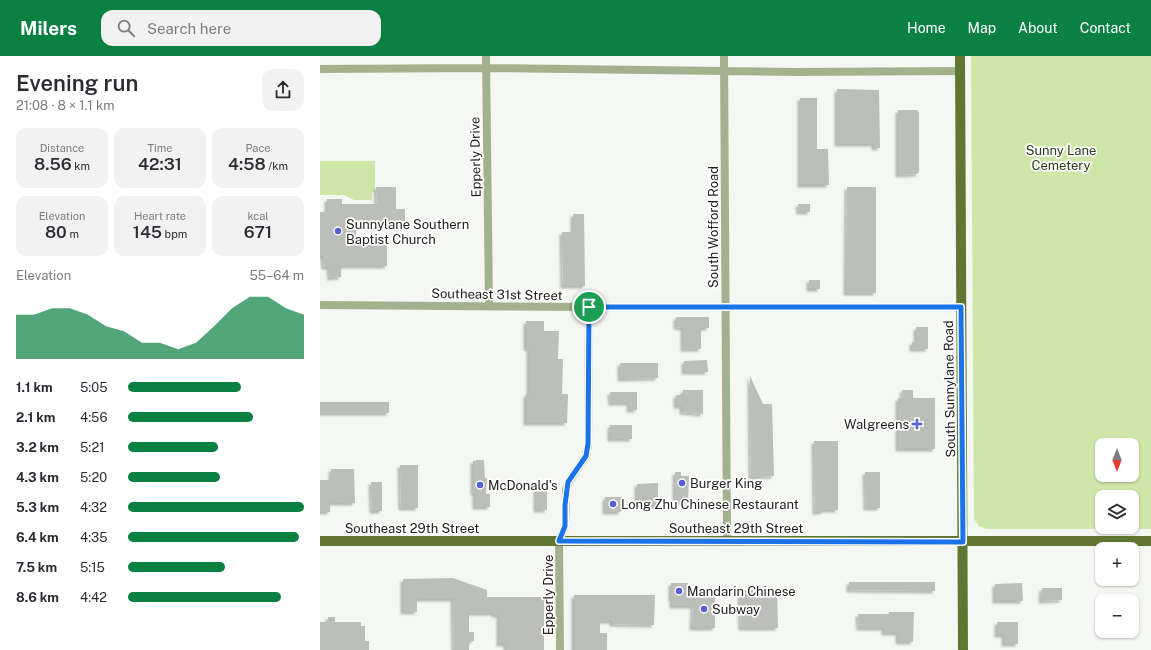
<!DOCTYPE html>
<meta charset="utf-8">
<style>
:root{--surface:#fff;--page:#f2f2f3;--text:#2b2b33;--muted:#7c7c81;--accent:#0b8043}
body{margin:0;font-family:"Public Sans",sans-serif;background:var(--page);color:var(--text);height:100vh;display:flex;flex-direction:column;font-size:15px;white-space:nowrap}
*{box-sizing:border-box;margin:0}
p{font-size:13px;color:var(--muted)}
.icon{flex:none;width:22px;height:22px;fill:none;stroke:currentColor;stroke-width:2;stroke-linecap:round;stroke-linejoin:round}
.map{position:relative;flex:1;overflow:hidden}
.panel{display:flex;flex-direction:column;background:var(--surface);width:320px}
.panel>*{flex:none}
.needle{width:26px;rotate:180deg}
.buttons{position:absolute;left:775px;top:382px;display:grid;gap:8px}
.buttons a{display:grid;place-items:center;width:44px;height:44px;border-radius:8px;background:var(--surface);box-shadow:0 1px 3px #0004;font-size:20px}
.pin{position:absolute;display:grid;place-items:center;width:34px;height:34px;color:#fff;margin:-17px;border:2px solid #fff;border-radius:50%;box-shadow:0 1px 4px #0007}
.round{display:grid;place-items:center;flex:none;width:42px;height:42px;border-radius:12px;background:var(--page)}
.summary{display:flex;align-items:center;justify-content:space-between;height:68px;padding:0 16px}
h1{font-size:22px;font-weight:600;line-height:30px}
.metrics{display:grid;grid-template-columns:repeat(3,1fr);gap:6px;height:68px;padding:4px 16px}
.metrics div{display:grid;align-content:center;border-radius:10px;background:var(--page);text-align:center}
.metrics b{font-size:17px;font-weight:600}
.metrics small{font-size:11px;font-weight:400}
.metrics p{font-size:11px}
.chart{height:112px;padding:8px 16px}
.chart p{display:flex;justify-content:space-between}
.chart svg{width:100%;height:72px;margin-top:4px;fill:var(--accent);opacity:.7}
ul{padding:0 16px;list-style:none;font-size:13px}
li{display:grid;grid-template-columns:64px 48px 1fr;align-items:center;height:30px}
li i{height:10px;border-radius:5px;background:var(--accent)}
header{display:flex;align-items:center;gap:24px;box-sizing:border-box;height:56px;padding:0 20px;background:var(--accent);color:#fff}
header strong{font-size:19px}
nav{display:flex;gap:22px;margin-inline-start:auto;font-size:14px}
.search{width:280px;height:36px;background:var(--page);display:flex;align-items:center;gap:10px;box-sizing:border-box;padding:0 14px;border-radius:12px;color:var(--muted);font-size:15px}
main{display:flex;flex:1;min-height:0}
.map>svg:first-child{display:block}
</style>
<header>
<strong>Milers</strong>
<div class="search"><svg class="icon" aria-label="search" viewBox="0 0 24 24"><circle cx="10" cy="10" r="6"/><path d="M15 15l6 6"/></svg>Search here</div>
<nav><a>Home</a><a>Map</a><a>About</a><a>Contact</a></nav>
</header>
<main>
<section class="panel">
<div class="summary"><div><h1>Evening run</h1><p>21:08 · 8 × 1.1 km</p></div><a class="round"><svg class="icon" aria-label="share" viewBox="0 0 24 24"><path d="M12 15V3M7 8l5-5 5 5M5 13v7h14v-7"/></svg></a></div>
<div class="metrics">
<div><p>Distance</p><b>8.56<small> km</small></b></div>
<div><p>Time</p><b>42:31</b></div>
<div><p>Pace</p><b>4:58<small> /km</small></b></div>
</div>
<div class="metrics">
<div><p>Elevation</p><b>80<small> m</small></b></div>
<div><p>Heart rate</p><b>145<small> bpm</small></b></div>
<div><p>kcal</p><b>671</b></div>
</div>
<div class="chart"><p><span>Elevation</span>55–64 m</p>
<svg viewBox="0 0 160 44" preserveAspectRatio="none"><path d="M0 44V17L10 17L20 13L30 13L40 17L50 24L60 27L70 34L80 34L90 38L100 34L110 24L120 13L130 6L140 6L150 13L160 17V44z"/></svg>
</div>
<ul>
<li><b>1.1 km</b>5:05<i style="width:64%"></i></li>
<li><b>2.1 km</b>4:56<i style="width:71%"></i></li>
<li><b>3.2 km</b>5:21<i style="width:51%"></i></li>
<li><b>4.3 km</b>5:20<i style="width:52%"></i></li>
<li><b>5.3 km</b>4:32<i style="width:100%"></i></li>
<li><b>6.4 km</b>4:35<i style="width:97%"></i></li>
<li><b>7.5 km</b>5:15<i style="width:55%"></i></li>
<li><b>8.6 km</b>4:42<i style="width:87%"></i></li>
</ul>
</section>
<div class="map">
<svg width="831" height="594" viewBox="0 0 831 594">
<defs>
<filter id="shadow"><feDropShadow dx="-2.5" dy="2.5" stdDeviation="1" flood-color="#0004"/></filter>
</defs>
<rect width="100%" height="100%" fill="#f5f8f2"/>
<path fill="#cfe6a9" fill-rule="evenodd" d="M651,0h180v473h-165l-7,-3 -5,-7zM782,389h30v30h-30zM782,441h30v30h-30z
M0,105h55v30l-3,1v8h-18l-10,-5h-24z"/>
<path fill="#bcbeb9" filter="url(#shadow)" d="M517,33l42,1 1,58h-6v-4h-37z
M480,42h17v51h11l1,36h-29z
M578,54h19l2,3v59l-2,2 -19,1z
M56,131h20v22h9v12h-18v6h-31v16l31,-1v24h-43v1h-3v10l-11,1 -1,-11h-5l-1,-11h-3v-44h7v-13h15v5h35z
M527,131h29v106h-30z
M478,148h12v8h-11z
M253,158h11l1,72h-22l-1,-54h11z
M489,224h11v9h-11z
M356,261h33v11h-8v21h-18v-21l-7,-1z
M206,265h18v10h15l-1,28h5l-1,35h6l-1,29h-41v-29h3v-45l-3,-1z
M596,271h12v22h-16v-7h4z
M387,304l1,12h-24v-11z
M300,307h38v15l-38,1z
M430,320l13,28h9l2,72 -23,1z
M363,334h20v24l-21,-2v-6h-6v-11h7z
M582,334h11v8h22v51h-37v-51h5z
M290,336h27v18h-8v-7h-18z
M0,346h69v11h-69z
M290,369h22v14h-22z
M494,385h24v69h-15v2h-8z
M156,404h8l1,18h2l-1,16h4v13h-15v-14h-2v-32h3z
M80,409h18v43h-17z
M11,413h23l1,34h-25v9h-10v-32h11z
M355,416h6v4h8l-1,26h-13z
M545,416h15v36h-14z
M51,426h11v29h-10z
M338,427v23l-21,1v-23z
M216,432h11v22h-11z
M285,441h16v15h-16z
M133,522l34,12v7h57v53h-38v-6h-7v-29h-5v-2h-25v19h5v9h-5v9h-15l-1,-51h-36v13h-14v-33z
M529,526h86v9l-86,-1z
M351,527h17v8h27v37h-23l1,-22h-21v-7h-1z
M702,527l1,18h-28v-17z
M722,532h20v12l-21,1z
M420,534h37l1,38h-37z
M254,539h81l-1,30 -42,-1v-3h-12v12h7v17h-33z
M569,556h25l-1,30h-15v-9h-14v-5h-25l-1,-14h31z
M8,561h7v5h26v4h4v15h4v9h-49v-28h8z
M677,566h21v22h-14v-9h-7z"/>
<g fill="none" stroke-linecap="round" stroke-linejoin="round">
<path stroke="#a4b18e" stroke-width="8" d="M166,0l3,250
M404,0l3,485
M0,13l166,-1 309,4 165,-1
M0,249l269,2h372
M240,594l-1,-109 6,-15 1,-36 2,-7 18,-27 2,-11 1,-138"/>
<path stroke="#607633" stroke-width="10" d="M640,0l3,594
M0,485h831"/>
</g>
<g fill="none" stroke-linecap="round" stroke-linejoin="round">
<defs>
<path id="route" d="M269,251h372l2,235 -404,-1 6,-15v-21l3,-23 18,-26 2,-12z"/>
</defs>
<use href="#route" stroke="#fff" stroke-width="8"/>
<use href="#route" stroke="#1a73e8" stroke-width="5"/>
</g>
<g fill="#5560d7" stroke="#fff" stroke-width="1.5">
<circle cx="18" cy="175" r="4"/>
<path d="M595 362h4v4h4v4h-4v4h-4v-4h-4v-4h4z"/>
<circle cx="362" cy="427" r="4"/>
<circle cx="160" cy="429" r="4"/>
<circle cx="293" cy="448" r="4"/>
<circle cx="359" cy="535" r="4"/>
<circle cx="384" cy="553" r="4"/>
</g>
<g text-anchor="middle" stroke-width="3.5" stroke-linejoin="round" paint-order="stroke">
<g font-size="13" fill="#2f3b17" stroke="#fff">
<text x="741" y="99">Sunny Lane<tspan x="741" dy="15">Cemetery</tspan></text>
</g>
<g font-size="13" fill="#212220" stroke="#fff">
<text transform="translate(155 101) rotate(-91)" y="5">Epperly Drive</text>
<text transform="translate(393 171) rotate(-90)" y="5">South Wofford Road</text>
<text transform="translate(177 238) rotate(1)" y="5">Southeast 31st Street</text>
<text transform="translate(629 333) rotate(-91)" y="5">South Sunnylane Road</text>
<text x="92" y="477">Southeast 29th Street</text>
<text x="416" y="477">Southeast 29th Street</text>
<text transform="translate(228 539) rotate(-90)" y="5">Epperly Drive</text>
</g>
<g font-size="13" fill="#212220" stroke="#fff" text-anchor="start">
<text x="26" y="173">Sunnylane Southern<tspan x="26" dy="15">Baptist Church</tspan></text>
<text x="589" y="373" text-anchor="end">Walgreens</text>
<text x="370" y="432">Burger King</text>
<text x="168" y="434">McDonald's</text>
<text x="301" y="453">Long Zhu Chinese Restaurant</text>
<text x="367" y="540">Mandarin Chinese</text>
<text x="392" y="558">Subway</text>
</g>
</g>
</svg>
<div class="buttons">
<a><svg class="needle" viewBox="-14 -14 28 28"><path d="M0-13l5 13h-10z" fill="#e53935"/><path d="M0 13l5-13h-10z" fill="#7c7c81"/></svg></a>
<a><svg class="icon" aria-label="layers" viewBox="0 0 24 24"><path d="M12 4l9 5-9 5-9-5zM3 14l9 5 9-5"/></svg></a>
<a>+</a>
<a>−</a>
</div>
<div class="pin" style="left:269px;top:251px;background:#1e9e55"><svg class="icon" aria-label="arrive" viewBox="0 0 24 24"><path d="M6 21V4h12l-3 4 3 4H6"/></svg></div>
</div>
</main>
